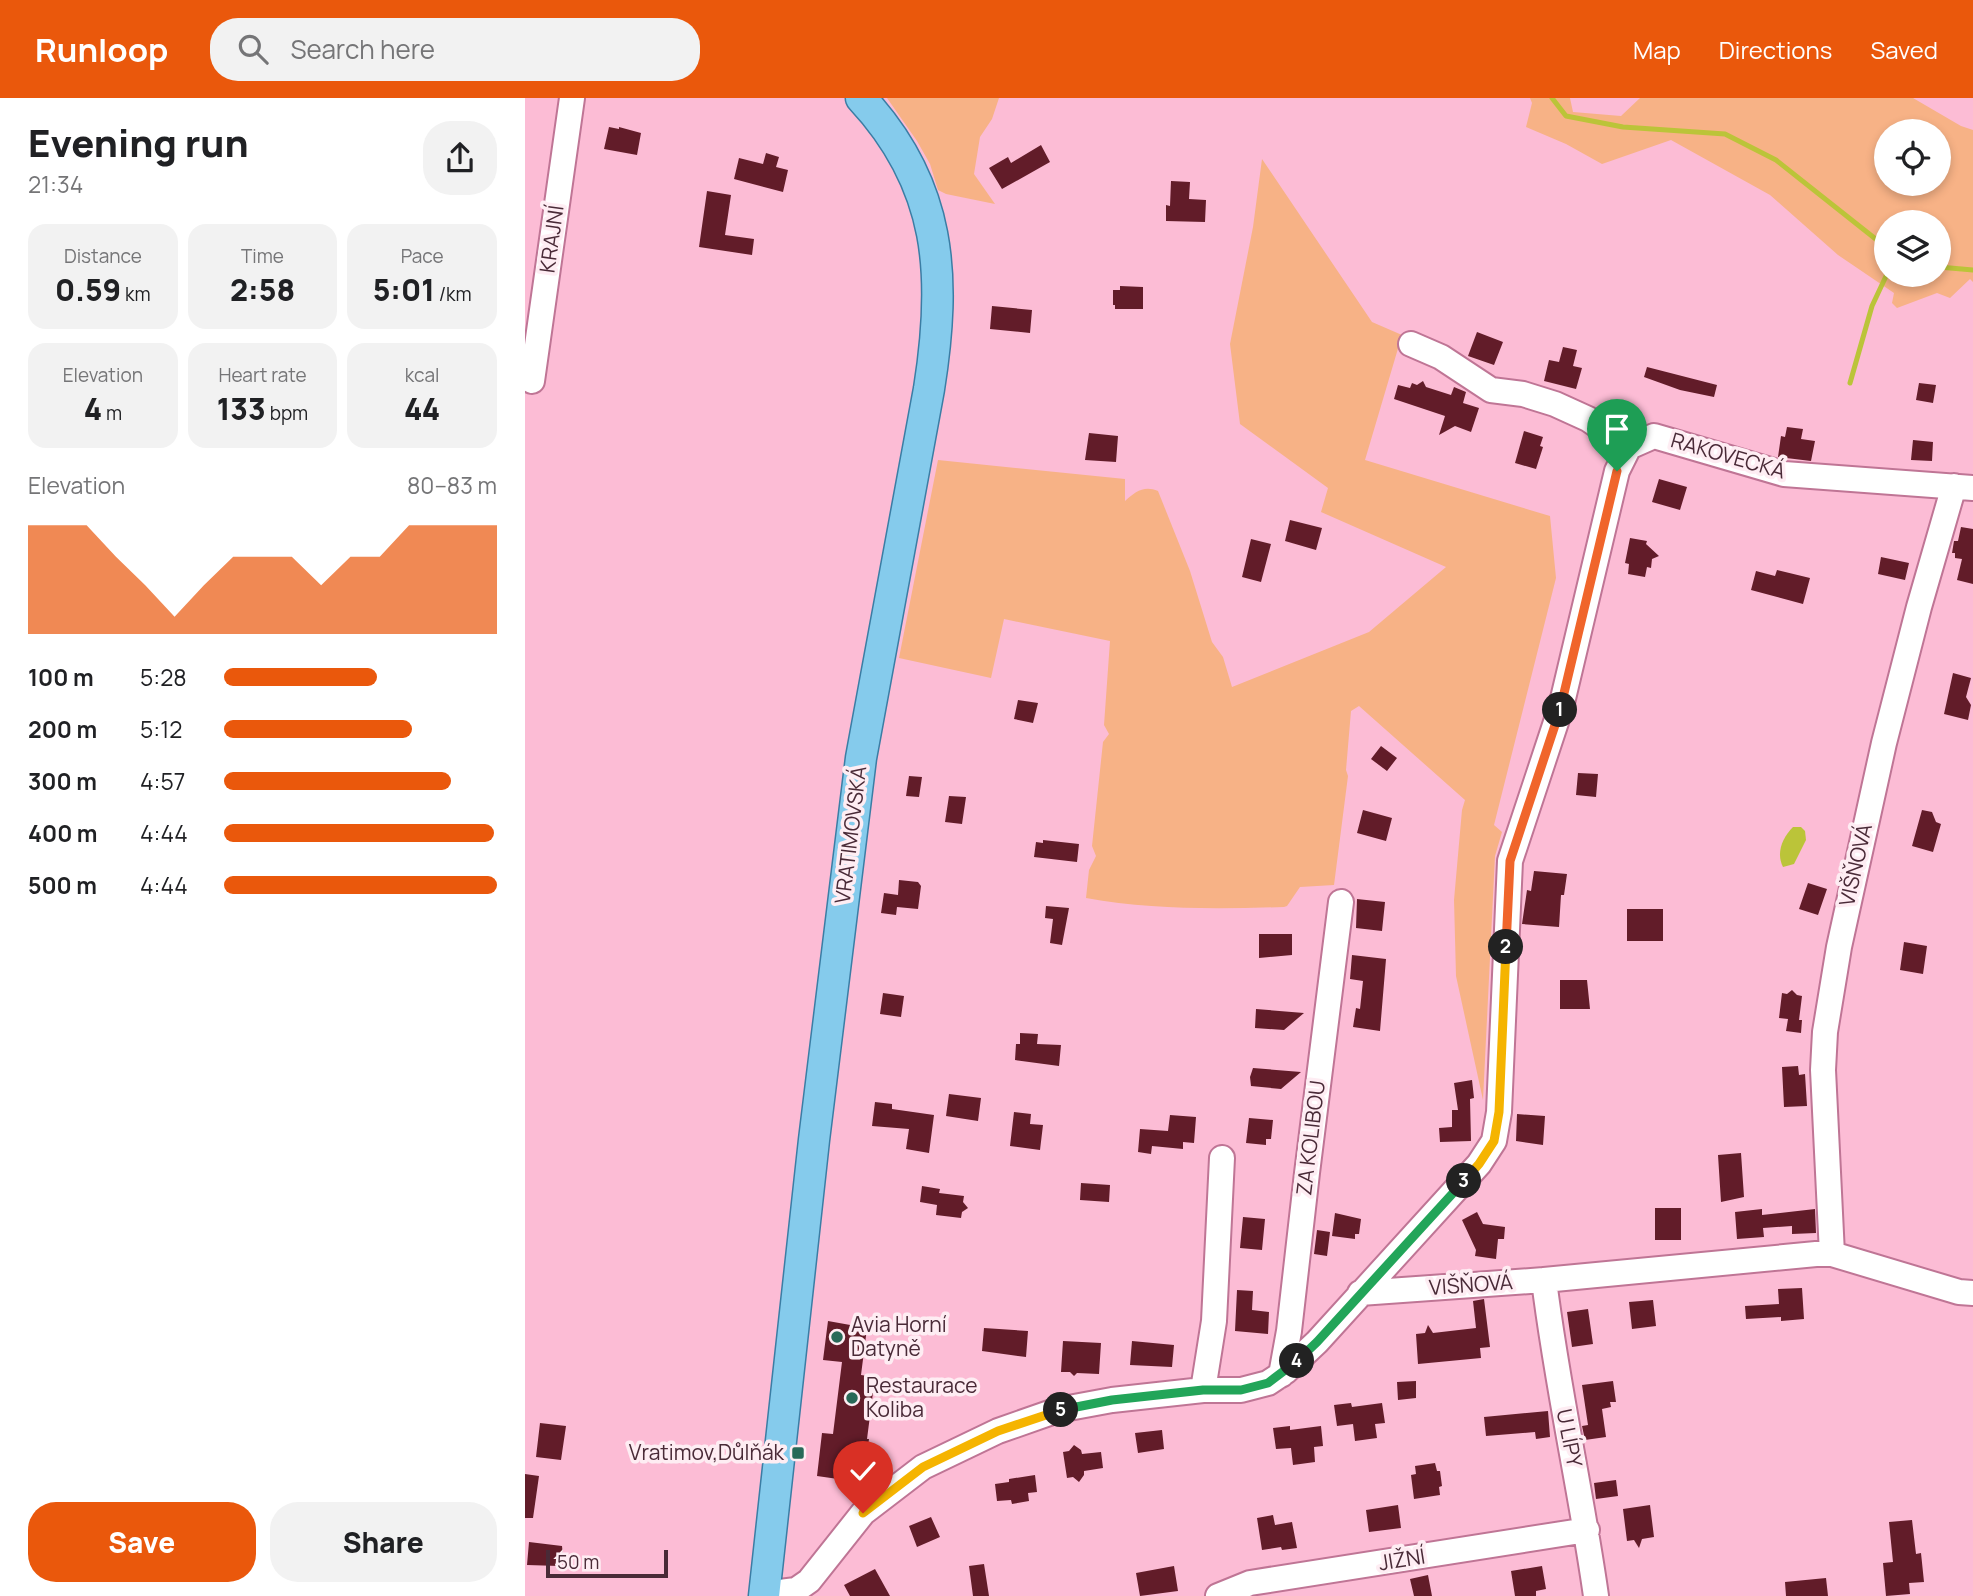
<!DOCTYPE html>
<meta charset="utf-8">
<style>
:root{--surface:#fff;--page:#f2f2f2;--text:#202124;--muted:#757577;--accent:#ea580c}
body{margin:0;font-family:Manrope,sans-serif;background:var(--page);color:var(--text);height:100vh;display:flex;flex-direction:column;font-size:26px;white-space:nowrap}
*{box-sizing:border-box;margin:0}
p{font-size:23px;color:var(--muted)}
.icon{flex:none;width:38px;height:38px;fill:none;stroke:currentColor;stroke-width:2;stroke-linecap:round;stroke-linejoin:round}
.map{position:relative;flex:1;overflow:hidden}
.details{display:flex;flex-direction:column;background:var(--surface);width:525px}
.details>*{flex:none}
.buttons{position:absolute;left:1349px;top:21px;display:grid;gap:14px}
.buttons a{display:grid;place-items:center;width:77px;height:77px;border-radius:50%;background:var(--surface);box-shadow:0 4px 10px #0003;font-size:35px}
.scale{position:absolute;left:21px;bottom:18px;width:122px;box-sizing:border-box;padding-left:7px;border:4px solid #492a37;border-top:0;font-size:19px;line-height:24px;white-space:nowrap;color:#492a37;-webkit-text-stroke:5px #feedf3;paint-order:stroke}
.pin{position:absolute;display:grid;place-items:center;width:60px;height:60px;color:#fff;margin:-72px -30px;border-radius:50% 50% 50% 0;rotate:-45deg;box-shadow:0 0 7px #0007}
.pin .icon{rotate:45deg}
.km{position:absolute;width:35px;height:35px;margin:-18px;border-radius:50%;background:#222;color:#fff;font-size:19px;line-height:35px;text-align:center}
.round{display:grid;place-items:center;flex:none;width:74px;height:74px;border-radius:28px;background:var(--page)}
.overview{display:flex;align-items:center;justify-content:space-between;height:119px;padding:0 28px}
h1{font-size:38px;font-weight:800;line-height:52px}
.figures{display:grid;grid-template-columns:repeat(3,1fr);gap:10px;height:119px;padding:7px 28px}
.figures div{display:grid;align-content:center;border-radius:18px;background:var(--page);text-align:center}
.figures b{font-size:30px;font-weight:800}
.figures small{font-size:19px;font-weight:400}
.figures p{font-size:19px}
.chart{height:196px;padding:14px 28px}
.chart p{display:flex;justify-content:space-between}
.chart svg{width:100%;height:126px;margin-top:7px;fill:var(--accent);opacity:.7}
.action{display:flex;gap:14px;margin-top:auto;padding:14px 28px}
.action a{flex:1;height:80px;border-radius:28px;background:var(--accent);color:#fff;font-size:28px;font-weight:800;line-height:80px;text-align:center}
.action a+a{background:var(--page);color:var(--text)}
ul{padding:0 28px;list-style:none;font-size:23px}
li{display:grid;grid-template-columns:112px 84px 1fr;align-items:center;height:52px}
li i{height:18px;border-radius:9px;background:var(--accent)}
header{display:flex;align-items:center;gap:42px;box-sizing:border-box;height:98px;padding:0 35px;background:var(--accent);color:#fff}
header strong{font-size:33px}
nav{display:flex;gap:38px;margin-inline-start:auto;font-size:24px}
.search{width:490px;height:63px;background:var(--page);display:flex;align-items:center;gap:18px;box-sizing:border-box;padding:0 24px;border-radius:28px;color:var(--muted);font-size:26px}
main{display:flex;flex:1;min-height:0}
.map>svg:first-child{display:block}
</style>
<header>
<strong>Runloop</strong>
<div class="search"><svg class="icon" aria-label="search" viewBox="0 0 24 24"><circle cx="10" cy="10" r="6"/><path d="M15 15l6 6"/></svg>Search here</div>
<nav><a>Map</a><a>Directions</a><a>Saved</a></nav>
</header>
<main>
<section class="details">
<div class="overview"><div><h1>Evening run</h1><p>21:34</p></div><a class="round"><svg class="icon" aria-label="share" viewBox="0 0 24 24"><path d="M12 15V3M7 8l5-5 5 5M5 13v7h14v-7"/></svg></a></div>
<div class="figures">
<div><p>Distance</p><b>0.59<small> km</small></b></div>
<div><p>Time</p><b>2:58</b></div>
<div><p>Pace</p><b>5:01<small> /km</small></b></div>
</div>
<div class="figures">
<div><p>Elevation</p><b>4<small> m</small></b></div>
<div><p>Heart rate</p><b>133<small> bpm</small></b></div>
<div><p>kcal</p><b>44</b></div>
</div>
<div class="chart"><p><span>Elevation</span>80–83 m</p>
<svg viewBox="0 0 160 44" preserveAspectRatio="none"><path d="M0 44V6L10 6L20 6L30 17L40 27L50 38L60 27L70 17L80 17L90 17L100 27L110 17L120 17L130 6L140 6L150 6L160 6V44z"/></svg>
</div>
<ul>
<li><b>100 m</b>5:28<i style="width:56%"></i></li>
<li><b>200 m</b>5:12<i style="width:69%"></i></li>
<li><b>300 m</b>4:57<i style="width:83%"></i></li>
<li><b>400 m</b>4:44<i style="width:99%"></i></li>
<li><b>500 m</b>4:44<i style="width:100%"></i></li>
</ul>
<div class="action"><a>Save</a><a>Share</a></div>
</section>
<div class="map">
<svg width="1448" height="1498" viewBox="0 0 1448 1498">
<rect width="100%" height="100%" fill="#fcbcd5"/>
<path fill="#f7b286" fill-rule="evenodd" d="M362,0h112l-7,21 -12,18 -6,37 21,30 -49,-10 -8,-4 -8,-26 -13,-23z
M1005,0h40l3,14 48,4 19,-18h273l48,28 12,4v152l-3,-3 -20,19 -13,-5 -40,15 -5,-5 2,-10 -56,-38 -68,-60 -99,-55 -69,24 -36,-20 -40,-17 6,-24zM1362,33h52v53h-52zM1362,124h52v53h-52z
M737,61l110,163 30,13 -37,125 185,56 6,62 -62,247 8,7 -7,24 -12,244 -27,-124 -2,-76 8,-90 3,-10 -106,-94 -8,5 -5,59 2,6 -14,109 -34,2 -13,19 -3,1c-67,2 -133,3 -198,-9l3,-28 7,-14 -4,-10 11,-104 6,-8 -5,-9 6,-84 -106,-22 -13,59 -92,-20 39,-198 187,19v22c10,-9 19,-16 33,-10l32,80 22,71 11,15 9,30 137,-55 77,-65 -125,-55 7,-24 -88,-64 -10,-80 23,-117z"/>
<path fill="#bbc439" d="M1268,729h8l4,4 1,9 -12,24 -11,3c-7,-14 -1,-29 10,-40z"/>
<g fill="none" stroke-linecap="round" stroke-linejoin="round">
<path stroke="#bbc439" stroke-width="5" d="M1027,0l14,18 57,11 102,7 51,26 111,88
M1414,169l34,3
M1325,285l22,-77 15,-32"/>
</g>
<path fill="#621c29" d="M84,29l10,2v-2l22,6 -4,22 -33,-6z
M516,47l9,17 -48,27 -13,-21 19,-11 3,6z
M241,55l13,4 -3,10 12,3 -5,22 -49,-13 5,-21 24,6z
M646,83l19,1 -1,17 17,1 -1,22 -39,-1v-16l4,1z
M182,93l24,4 -6,40 29,4 -2,16 -53,-8z
M595,188l23,1v22h-28v-4h-2v-15h7z
M467,208l40,4 -2,23 -40,-4z
M952,234l26,10 -9,23 -26,-9z
M1038,249l14,3 -4,16 9,2 -6,21 -32,-8 5,-21 10,2z
M1122,269l70,18 -3,12 -34,-7 -36,-13z
M898,283l3,6 25,8 3,-8 12,5 -3,11 16,5 -8,24 -16,-6 -16,9 6,-19 -51,-17 4,-14 12,3 2,-5 5,2z
M1394,285l17,2 -3,18 -17,-3z
M1262,329l16,2 -2,10 14,2 -4,20 -33,-4 3,-21 4,1z
M999,333l19,6 -3,9 3,1 -7,22 -21,-6z
M564,335l29,3 -2,26 -31,-2z
M1388,342l20,2 -1,19 -21,-1z
M1134,381l28,8 -7,23 -28,-8z
M765,422l32,8 -6,22 -31,-9z
M1436,429l12,2v55l-16,-4 5,-21 -7,-1v-5h-3l2,-12h4z
M1105,440l17,3 -1,3 13,12 -7,3 -1,9 -4,-1 -2,10 -17,-3 1,-10 -4,-1z
M726,441l20,5 -10,38 -19,-5z
M1356,459l28,6 -4,17 -27,-6z
M1252,472l33,8 -7,26 -52,-14 5,-19 19,5z
M1428,575l18,5 -5,19 5,8 -3,15 -24,-6z
M493,602l20,3 -5,20 -19,-4z
M856,648l16,12 -10,13 -16,-12z
M1053,675l20,1 -2,23 -20,-2z
M384,678l13,1 -3,20 -13,-1z
M424,698l17,1 -4,27 -17,-2z
M838,712l29,8 -6,23 -29,-8z
M1397,712l10,2 4,10 5,2 -8,28 -21,-6z
M518,742l36,4 -2,18 -43,-5 2,-15 7,1z
M1009,773l33,3 -3,21h-3l-2,32 -37,-3 5,-34 4,1z
M374,782l19,2 3,4 -3,23 -21,-2 -1,8 -15,-2 3,-20 14,2z
M1283,785l19,6 -9,26 -19,-6z
M832,801l28,3 -3,29 -26,-3z
M521,808l23,2 -7,37 -12,-2 3,-24 -8,-1z
M1102,811h36v32h-36z
M734,836h33v21l-33,3z
M1379,844l23,4 -4,28 -23,-4z
M827,857l34,4 -6,72 -27,-4 3,-19 4,1 3,-28 -13,-2z
M1035,882h27l3,29h-30z
M1267,892l5,5 5,1 -3,24h3l-1,13 -15,-2 2,-12 -9,-1 3,-25 5,1z
M358,895l21,3 -3,21 -21,-3z
M731,911l48,4 -20,17 -29,-2z
M495,935l18,1 -1,10 24,1 -2,21 -44,-6 1,-16h4z
M1273,968l1,9 6,-1 2,32 -23,1 -2,-40z
M728,970l48,4 -20,17 -30,-3 -1,-9z
M947,982l2,18 -4,1 1,42 -31,1 -1,-14 13,-1v-17h6l-4,-27z
M424,996l32,4 -3,23 -32,-5z
M350,1004l17,2v5l42,6 -5,38 -23,-4 3,-20 -37,-3z
M489,1014l17,2 -1,10 13,1 -3,25 -30,-4z
M992,1016l28,2 -2,29 -27,-4z
M645,1017l26,2 -2,26 -11,-1v7l-31,-3 -1,8 -13,-2 2,-23 28,2z
M724,1020l24,2 -2,19h-5v6l-20,-2z
M1216,1055l3,44 -23,5 -3,-47z
M556,1085l29,2 -1,17 -29,-2z
M397,1088l18,3 -1,4 25,3 -1,6 5,6 -6,4 -1,6 -25,-3 1,-10 -17,-3z
M1130,1110h26v32h-26z
M1237,1111v6l53,-6 1,24 -24,1v-8l-29,2 1,9 -27,2 -2,-27z
M952,1114l6,12 22,3 -1,12h-6l-2,20 -21,-3 1,-6 -14,-30z
M810,1115l26,6 -2,15h-4v5l-23,-3z
M718,1119l22,2 -3,31 -22,-2z
M792,1132l13,2 -3,24 -13,-2z
M1277,1190l2,31 -23,2v-4l-35,2 -1,-13 34,-2 -1,-15z
M712,1192l16,1 -1,19 17,2 -1,22 -33,-3z
M959,1201l6,48 -10,1 1,10 -63,6 -2,-30 9,-1 3,-8 5,8 43,-5 -3,-27z
M1128,1202l3,26 -24,3 -3,-27z
M1063,1211l5,35 -21,3 -5,-35z
M303,1223l39,7 -6,47 14,2 -8,62h2l-2,14 -7,-1 -2,13 -3,-1 -2,12 -7,-1 -1,5 -28,-4 5,-43 11,1 9,-72 -19,-2z
M459,1230l44,3 -2,26 -44,-6z
M538,1243l38,2 -2,31 -22,-1 -3,3 -4,-4h-9z
M607,1243l42,4 -2,22 -42,-2z
M891,1283v17l-18,2 -1,-18z
M1088,1283l3,21h-6l1,5 -9,2 4,28 -21,3 -3,-14 6,-1 -6,-40z
M826,1305l1,4 30,-4 3,20 -10,1 2,14 -22,3 -2,-17 -16,2 -3,-21z
M1023,1313l2,26 -14,2 -1,-7 -49,4 -2,-19z
M15,1325l26,3 -5,34 -25,-3z
M765,1328v4l31,-4 2,20 -9,1 1,15 -22,3 -2,-17 -15,1 -3,-21z
M637,1332l2,19 -26,4 -3,-20z
M549,1347l7,5 1,4 19,-2 2,16 -19,3v4l-5,7 -6,-5 -6,1 -4,-26 6,-1z
M910,1365l2,8h3l2,15 -3,1 1,8 -26,4 -3,-24 5,-1 -1,-8z
M0,1376l14,2 -6,42h-8z
M510,1377l2,17 -9,1 1,8 -17,3 -1,-4 -14,1 -2,-17 14,-2v-3z
M1091,1382l2,16 -22,3 -2,-16z
M873,1407l3,23 -32,4 -3,-22z
M1125,1407l4,32 -12,2 -3,9 -5,-8 -7,1 -4,-32z
M748,1417l2,10 17,-3 5,26 -15,2 -1,-3 -19,3 -5,-32z
M406,1419l9,20 -23,10 -8,-21z
M1387,1422l4,34 5,-1 3,29 -15,1 1,11 -24,2 -3,-33 10,-1 -4,-40z
M4,1444l33,4 1,10 -4,10 -32,-1z
M459,1466l5,32h-16l-4,-30z
M649,1468l4,25 -38,5 -4,-23z
M1017,1468l4,23 -10,2v5h-21l-4,-25z
M350,1471l15,27h-40l-6,-11z
M903,1477l4,21h-18l-4,-17z
M1301,1480l2,18h-42l-1,-14z"/>
<g fill="none" stroke-linecap="round" stroke-linejoin="round">
<defs>
<path id="minor" d="M886,246l30,13 50,33 32,4 32,10 33,15 41,28
M7,283l40,-283
M1307,1156l-9,-184 2,-38 14,-85 45,-204 35,-136 35,-121
M1019,1182c13,107 37,210 52,316
M835,1195l184,-13 272,-26h16l127,38 14,1
M756,1277l8,-44 18,-158 34,-271
M678,1292l11,-69 8,-163
M239,1496l32,-4 13,-9 54,-68 60,-46 75,-36 60,-21 54,-10 91,-10h38l27,-7 18,-12 31,-29 162,-178 15,-23 5,-29 11,-251 51,-154 56,-236 12,-24 25,-11 130,38 189,14
M693,1498l32,-13 337,-53"/>
<path id="major" d="M239,1498l50,-456 47,-382 68,-369c18,-113 13,-204 -68,-291"/>
</defs>
<use href="#minor" stroke="#bf7595" stroke-width="28"/>
<use href="#major" stroke="#3b7da4" stroke-width="33"/>
<use href="#minor" stroke="#fff" stroke-width="24"/>
<use href="#major" stroke="#85cbec" stroke-width="30"/>
</g>
<g fill="none" stroke-linecap="round" stroke-linejoin="round">
<defs>
<path id="split-1" d="M1035,612l57,-239"/>
<path id="split-2" d="M981,849l4,-86 50,-151"/>
<path id="split-3" d="M939,1083l15,-17 15,-23 5,-29 7,-165"/>
<path id="split-4" d="M772,1263l20,-19 147,-161"/>
<path id="split-5" d="M536,1312l51,-10 91,-10h38l27,-7 29,-22"/>
<path id="split-6" d="M338,1415l60,-46 75,-36 63,-21"/>
</defs>
<use href="#split-1" stroke="#fff" stroke-width="14"/>
<use href="#split-2" stroke="#fff" stroke-width="14"/>
<use href="#split-3" stroke="#fff" stroke-width="14"/>
<use href="#split-4" stroke="#fff" stroke-width="14"/>
<use href="#split-5" stroke="#fff" stroke-width="14"/>
<use href="#split-6" stroke="#fff" stroke-width="14"/>
<use href="#split-1" stroke="#f0652b" stroke-width="9"/>
<use href="#split-2" stroke="#f0652b" stroke-width="9"/>
<use href="#split-3" stroke="#f5b400" stroke-width="9"/>
<use href="#split-4" stroke="#22a559" stroke-width="9"/>
<use href="#split-5" stroke="#22a559" stroke-width="9"/>
<use href="#split-6" stroke="#f5b400" stroke-width="9"/>
</g>
<g fill="#286958" stroke="#feedf3" stroke-width="2.5">
<circle cx="312" cy="1239" r="7"/>
<circle cx="327" cy="1300" r="7"/>
<rect x="266" y="1348" width="14" height="14" rx="3.5"/>
</g>
<g text-anchor="middle" stroke-width="7" stroke-linejoin="round" paint-order="stroke">
<g font-size="21" fill="#492a37" stroke="#feedf3">
<text transform="translate(27 141) rotate(-82)" y="7">KRAJNÍ</text>
<text transform="translate(1203 358) rotate(16)" y="7">RAKOVECKÁ</text>
<text transform="translate(326 737) rotate(-83)" y="7">VRATIMOVSKÁ</text>
<text transform="translate(1331 767) rotate(-77)" y="7">VIŠŇOVÁ</text>
<text transform="translate(786 1040) rotate(-83)" y="7">ZA KOLIBOU</text>
<text transform="translate(946 1187) rotate(-4)" y="7">VIŠŇOVÁ</text>
<text transform="translate(1044 1340) rotate(79)" y="7">U LÍPY</text>
<text transform="translate(877 1462) rotate(-9)" y="7">JIŽNÍ</text>
</g>
<g font-size="21" fill="#492a37" stroke="#feedf3" text-anchor="start">
<text x="326" y="1234">Avia Horní<tspan x="326" dy="24">Datyně</tspan></text>
<text x="341" y="1295">Restaurace<tspan x="341" dy="24">Koliba</tspan></text>
<text x="259" y="1362" text-anchor="end">Vratimov,Důlňák</text>
</g>
</g>
</svg>
<div class="buttons">
<a><svg class="icon" aria-label="locate" viewBox="0 0 24 24"><circle cx="12" cy="12" r="6"/><path d="M12 2v4M12 18v4M2 12h4M18 12h4"/></svg></a>
<a><svg class="icon" aria-label="layers" viewBox="0 0 24 24"><path d="M12 4l9 5-9 5-9-5zM3 14l9 5 9-5"/></svg></a>
</div>
<div class="scale">50 m</div>
<div class="pin" style="left:1092px;top:373px;background:#1e9e55"><svg class="icon" aria-label="arrive" viewBox="0 0 24 24"><path d="M6 21V4h12l-3 4 3 4H6"/></svg></div>
<div class="pin" style="left:338px;top:1415px;background:#d93025"><svg class="icon" aria-label="check" viewBox="0 0 24 24"><path d="M5 12l5 5 9-10"/></svg></div>
<b class="km" style="left:1035px;top:612px">1</b>
<b class="km" style="left:981px;top:849px">2</b>
<b class="km" style="left:939px;top:1083px">3</b>
<b class="km" style="left:772px;top:1263px">4</b>
<b class="km" style="left:536px;top:1312px">5</b>
</div>
</main>
